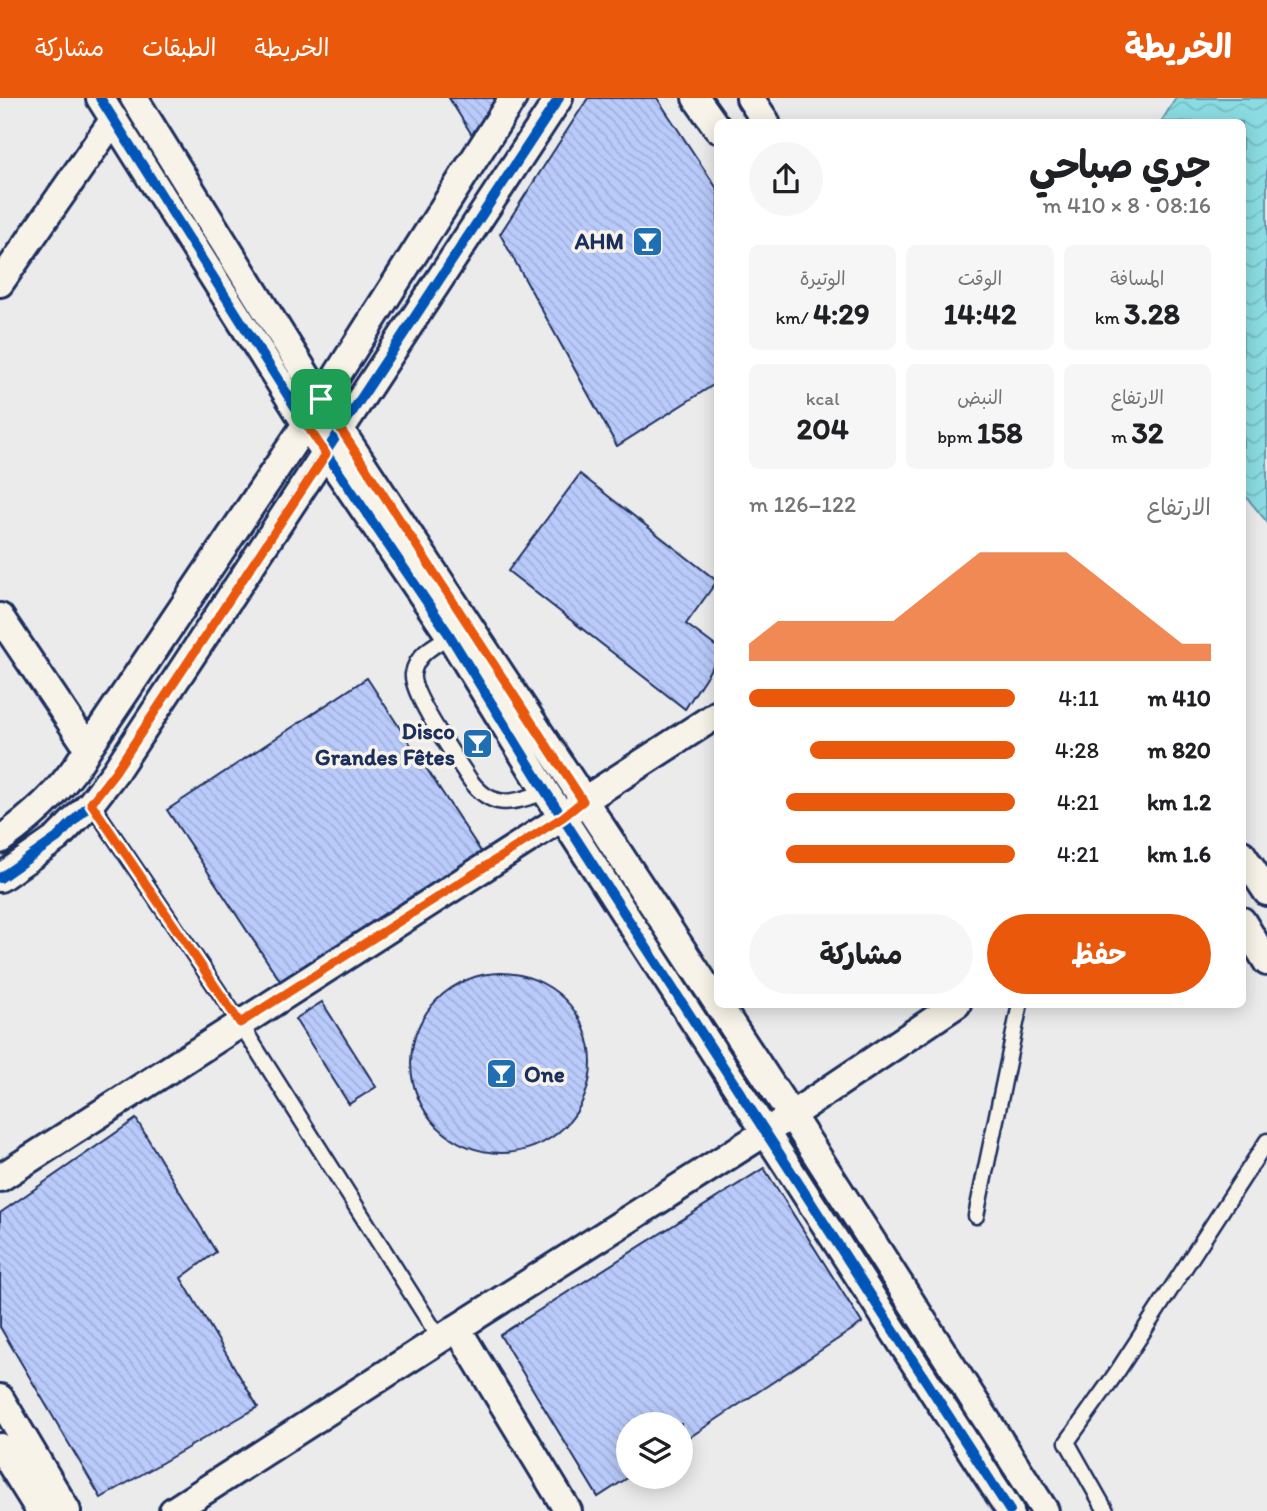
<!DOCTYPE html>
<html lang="ar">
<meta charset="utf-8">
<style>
:root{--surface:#fff;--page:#f6f6f6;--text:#202124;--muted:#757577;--accent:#ea580c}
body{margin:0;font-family:Itim,"Playpen Sans Arabic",sans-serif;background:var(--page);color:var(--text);direction:rtl;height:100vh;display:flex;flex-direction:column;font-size:26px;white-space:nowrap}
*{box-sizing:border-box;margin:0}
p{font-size:23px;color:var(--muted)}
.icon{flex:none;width:38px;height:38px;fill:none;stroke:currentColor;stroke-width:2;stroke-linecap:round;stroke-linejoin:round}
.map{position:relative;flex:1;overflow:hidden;direction:ltr}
.side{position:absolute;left:714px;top:21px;width:532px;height:889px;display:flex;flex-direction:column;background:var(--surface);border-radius:10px;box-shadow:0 4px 18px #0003;direction:rtl}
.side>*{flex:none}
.controls{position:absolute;left:616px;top:1314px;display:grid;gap:14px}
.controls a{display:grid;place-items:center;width:77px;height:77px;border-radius:50%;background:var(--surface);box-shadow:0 4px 18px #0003;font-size:35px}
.pin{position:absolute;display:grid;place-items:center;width:60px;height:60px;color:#fff;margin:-30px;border-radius:14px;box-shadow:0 4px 10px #0006}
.round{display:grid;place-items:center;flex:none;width:74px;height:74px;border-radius:37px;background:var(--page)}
.summary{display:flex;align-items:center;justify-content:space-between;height:119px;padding:0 35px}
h1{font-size:38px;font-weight:700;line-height:52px}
.figures{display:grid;grid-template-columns:repeat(3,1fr);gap:10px;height:119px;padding:7px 35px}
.figures div{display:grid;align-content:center;border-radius:10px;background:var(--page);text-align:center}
.figures b{font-size:30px;font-weight:700}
.figures small{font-size:19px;font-weight:400}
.figures p{font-size:19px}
.chart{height:196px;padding:14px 35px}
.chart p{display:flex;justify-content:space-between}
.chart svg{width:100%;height:126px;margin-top:7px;fill:var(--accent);opacity:.7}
.action{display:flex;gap:14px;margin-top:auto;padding:14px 35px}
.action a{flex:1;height:80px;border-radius:42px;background:var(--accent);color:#fff;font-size:28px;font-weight:700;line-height:80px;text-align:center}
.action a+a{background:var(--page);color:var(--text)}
ul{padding:0 35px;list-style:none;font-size:23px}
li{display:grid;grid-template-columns:112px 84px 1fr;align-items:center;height:52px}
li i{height:18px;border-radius:9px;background:var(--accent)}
header{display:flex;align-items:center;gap:42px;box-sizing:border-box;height:98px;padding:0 35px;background:var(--accent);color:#fff}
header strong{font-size:33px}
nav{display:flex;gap:38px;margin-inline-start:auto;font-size:24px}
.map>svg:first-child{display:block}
</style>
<header>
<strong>الخريطة</strong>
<nav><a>الخريطة</a><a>الطبقات</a><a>مشاركة</a></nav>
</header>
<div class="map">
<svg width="1267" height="1413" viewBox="0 0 1267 1413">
<defs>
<pattern id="water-waves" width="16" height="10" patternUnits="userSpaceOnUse" patternTransform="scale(1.75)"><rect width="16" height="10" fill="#8adce2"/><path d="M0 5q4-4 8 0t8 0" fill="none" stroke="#76bdc4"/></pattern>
<pattern id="building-back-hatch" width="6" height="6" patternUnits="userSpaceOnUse" patternTransform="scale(1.75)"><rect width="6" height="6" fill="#bacbfb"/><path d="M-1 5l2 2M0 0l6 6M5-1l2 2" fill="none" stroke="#9fafda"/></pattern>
</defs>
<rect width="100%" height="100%" fill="#ebebec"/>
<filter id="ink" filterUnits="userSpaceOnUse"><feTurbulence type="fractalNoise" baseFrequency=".0143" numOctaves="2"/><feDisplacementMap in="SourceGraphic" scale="14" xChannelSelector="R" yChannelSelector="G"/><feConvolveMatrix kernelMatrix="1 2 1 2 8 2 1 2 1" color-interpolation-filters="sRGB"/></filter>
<g filter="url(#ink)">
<path fill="url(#water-waves)" stroke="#5e97ad" stroke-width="2" d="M1176,0h91v424l-24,-29 -1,-371h-81z"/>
<path fill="url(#building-back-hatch)" stroke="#1b2f5e" stroke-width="2" d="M449,0h47l-24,37z
M588,0h69l61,92v192l-101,64 -117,-212z
M580,376l137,107 -31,43 32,24v10l-33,51 -177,-138z
M367,580l115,175 -199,132 -116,-175z
M411 965a90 90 0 1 1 180 0a90 90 0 1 1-180 0Z
M322,904l54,85 -27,17 -54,-85z
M136,1021l80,133 -35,26 77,129 -157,91 -101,-171v-114z
M764,1070l98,155 -181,120v-19h-53l1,53 -31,20 -98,-162z"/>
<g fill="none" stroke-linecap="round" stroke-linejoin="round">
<defs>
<path id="service" d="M450,538c-15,9 -34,18 -37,38 -3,19 45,87 57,106 24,32 43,22 76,12
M91,705l149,220 200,316
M976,1118l44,-212
M1106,1413l-39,-69 50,-70 150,-231"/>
<path id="minor" d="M100,0l206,326 144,212 96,156 464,719
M134,0l207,333 377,573
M696,0l22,31
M750,0l16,24
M0,185l114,-164
M0,519l88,131
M0,742c34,-24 68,-56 88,-92l218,-324 207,-326
M1242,756l25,38
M0,780l57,-40 34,-35 24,-31 444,-674
M1242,823l25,41
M718,906l73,111 254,396
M0,1080l563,-361 20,-16 135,-87
M457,1230l111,183
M0,1300l67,113
M0,1349l40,64
M173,1413l267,-172 326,-207 191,-128"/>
</defs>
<use href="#service" stroke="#1b2f5e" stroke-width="19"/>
<use href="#minor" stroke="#1b2f5e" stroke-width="32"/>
<use href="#service" stroke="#f7f3e8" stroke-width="14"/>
<use href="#minor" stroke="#f7f3e8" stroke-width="26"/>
<defs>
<path id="cycleway" d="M100,0l206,326 144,212 96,156 464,719
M0,780l57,-40 34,-35 24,-31 444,-674"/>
</defs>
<use href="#cycleway" stroke="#f7f3e8" stroke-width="15"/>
<use href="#cycleway" stroke="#0057b8" stroke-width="10"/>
</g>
</g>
<g fill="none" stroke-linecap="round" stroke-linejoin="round" filter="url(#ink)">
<defs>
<path id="route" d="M321,301l262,402 -20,16 -323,206 -149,-220 24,-31 211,-318 -20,-30z"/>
</defs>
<use href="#route" stroke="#fff" stroke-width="14"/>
<use href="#route" stroke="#ea580c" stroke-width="9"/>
</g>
<defs>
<symbol id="bar-square" viewBox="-11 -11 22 22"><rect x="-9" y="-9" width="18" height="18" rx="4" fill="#1f6fb2" stroke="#f7f3e8"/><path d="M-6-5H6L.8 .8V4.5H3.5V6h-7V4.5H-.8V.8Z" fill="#fff"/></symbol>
</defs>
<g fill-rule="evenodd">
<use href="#bar-square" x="630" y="126" width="35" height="35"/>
<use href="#bar-square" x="460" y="628" width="35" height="35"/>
<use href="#bar-square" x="484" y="958" width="35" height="35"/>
</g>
<g text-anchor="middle" stroke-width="7" stroke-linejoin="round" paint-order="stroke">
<g font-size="23" font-weight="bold" fill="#1b2f5e" stroke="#f7f3e8" text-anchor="end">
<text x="624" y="151">AHM</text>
<text x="455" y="641">Disco<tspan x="455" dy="26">Grandes Fêtes</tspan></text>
<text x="524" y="984" text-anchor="start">One</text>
</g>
</g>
</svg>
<div class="controls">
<a><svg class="icon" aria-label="layers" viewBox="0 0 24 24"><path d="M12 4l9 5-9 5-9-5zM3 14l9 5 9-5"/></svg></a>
</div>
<div class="pin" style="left:321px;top:301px;background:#1e9e55"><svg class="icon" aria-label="arrive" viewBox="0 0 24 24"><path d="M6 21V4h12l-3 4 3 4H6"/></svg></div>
<section class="side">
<div class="summary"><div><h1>جري صباحي</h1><p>08:16 · 8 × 410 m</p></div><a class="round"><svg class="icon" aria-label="share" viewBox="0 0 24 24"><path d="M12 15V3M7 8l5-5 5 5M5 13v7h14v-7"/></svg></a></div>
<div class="figures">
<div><p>المسافة</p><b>3.28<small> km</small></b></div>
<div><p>الوقت</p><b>14:42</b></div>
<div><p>الوتيرة</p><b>4:29<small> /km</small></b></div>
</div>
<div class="figures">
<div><p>الارتفاع</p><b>32<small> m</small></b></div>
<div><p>النبض</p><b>158<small> bpm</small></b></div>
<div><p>kcal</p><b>204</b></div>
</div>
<div class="chart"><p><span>الارتفاع</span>122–126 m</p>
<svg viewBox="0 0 160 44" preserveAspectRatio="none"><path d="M0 44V38L10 30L20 30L30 30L40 30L50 30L60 22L70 14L80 6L90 6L100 6L110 6L120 14L130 22L140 30L150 38L160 38V44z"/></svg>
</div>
<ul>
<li><b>410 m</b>4:11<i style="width:100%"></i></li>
<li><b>820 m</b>4:28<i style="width:77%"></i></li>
<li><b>1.2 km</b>4:21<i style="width:86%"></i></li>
<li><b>1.6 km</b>4:21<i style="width:86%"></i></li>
</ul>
<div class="action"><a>حفظ</a><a>مشاركة</a></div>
</section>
</div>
